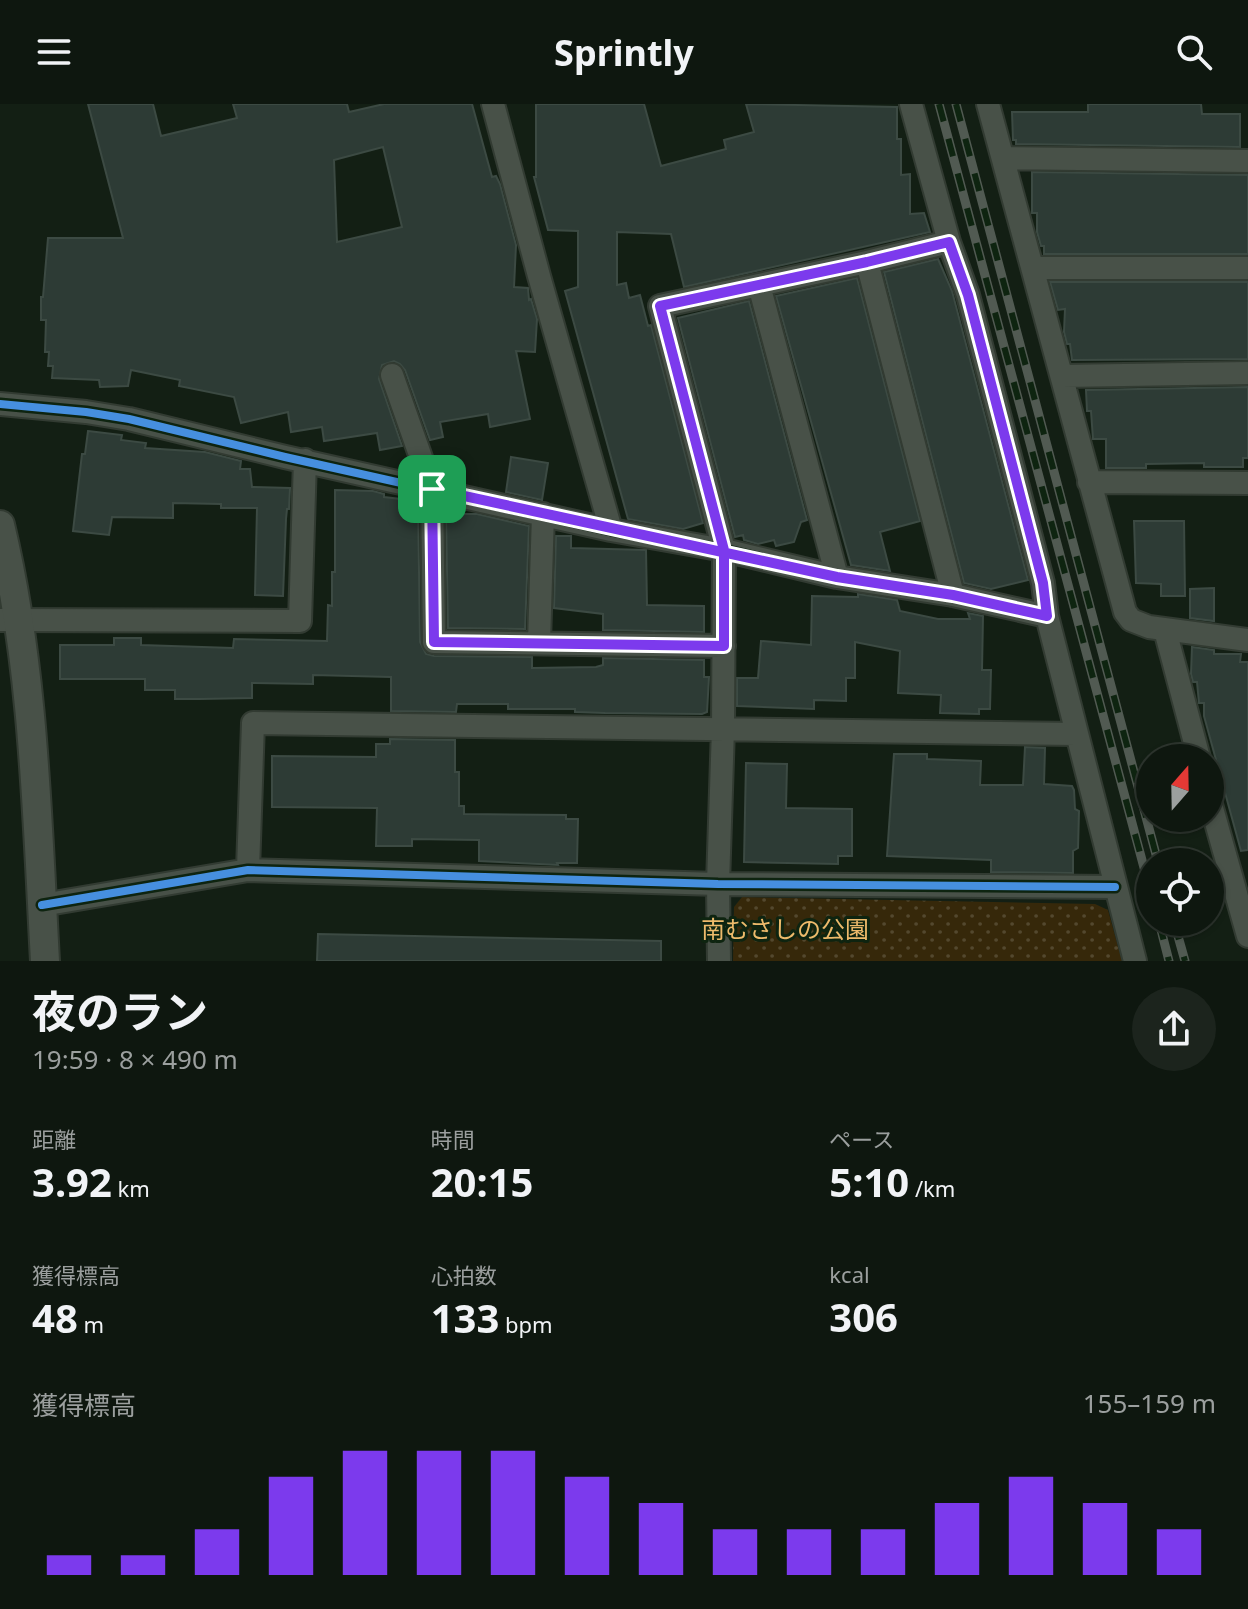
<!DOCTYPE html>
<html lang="ja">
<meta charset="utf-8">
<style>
:root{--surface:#0e170f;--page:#1c241d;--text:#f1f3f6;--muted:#9b9f9e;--line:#2e362f;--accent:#7c3aed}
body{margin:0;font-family:"Noto Sans","Noto Sans JP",sans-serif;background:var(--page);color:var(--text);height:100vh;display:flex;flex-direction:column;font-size:30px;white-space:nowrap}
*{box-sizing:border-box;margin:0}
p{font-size:26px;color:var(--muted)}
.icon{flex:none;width:44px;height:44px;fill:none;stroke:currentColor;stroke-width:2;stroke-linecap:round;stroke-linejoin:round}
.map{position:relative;height:857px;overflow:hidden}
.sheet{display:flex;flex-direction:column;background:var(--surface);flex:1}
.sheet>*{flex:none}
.needle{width:52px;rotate:20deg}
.controls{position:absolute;left:1136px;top:640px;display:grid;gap:16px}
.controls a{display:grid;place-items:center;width:88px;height:88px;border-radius:50%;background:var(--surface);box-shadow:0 2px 6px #0004,0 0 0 2px var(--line);font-size:40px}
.pin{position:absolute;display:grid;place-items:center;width:68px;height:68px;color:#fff;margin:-34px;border-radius:16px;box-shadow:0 4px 12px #0006}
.round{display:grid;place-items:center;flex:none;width:84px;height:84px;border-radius:42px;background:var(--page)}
.head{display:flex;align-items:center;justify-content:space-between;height:136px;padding:0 32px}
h1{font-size:44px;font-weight:700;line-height:60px}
.metrics{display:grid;grid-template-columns:repeat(3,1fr);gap:12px;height:136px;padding:8px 32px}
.metrics div{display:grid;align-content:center}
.metrics b{font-size:40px;font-weight:700}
.metrics small{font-size:22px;font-weight:400}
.metrics p{font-size:22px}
.chart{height:224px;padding:16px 32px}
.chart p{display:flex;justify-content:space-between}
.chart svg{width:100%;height:144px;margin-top:8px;stroke:var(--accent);stroke-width:6}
header{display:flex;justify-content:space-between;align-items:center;height:104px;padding:0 32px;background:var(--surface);font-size:36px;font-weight:700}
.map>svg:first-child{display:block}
</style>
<header><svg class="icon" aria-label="menu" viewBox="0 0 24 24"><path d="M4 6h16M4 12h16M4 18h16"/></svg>Sprintly<svg class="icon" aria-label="search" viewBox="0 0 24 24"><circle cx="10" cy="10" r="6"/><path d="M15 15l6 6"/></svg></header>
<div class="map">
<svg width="1248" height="857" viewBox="0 0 1248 857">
<defs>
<pattern id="park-dots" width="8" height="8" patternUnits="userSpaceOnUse" patternTransform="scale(2)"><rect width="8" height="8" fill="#36280a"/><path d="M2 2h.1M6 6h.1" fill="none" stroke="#53482e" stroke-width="1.8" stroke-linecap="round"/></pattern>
</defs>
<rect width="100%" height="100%" fill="#131f14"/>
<path fill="url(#park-dots)" d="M742,793l353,7 13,6 14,51h-389l1,-54z"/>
<path fill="#2d3b35" stroke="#3c4a43" stroke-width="2" fill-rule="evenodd" d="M88,0h65l8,32 76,-18 -4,-14h114l2,8 35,-8h88l20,73 4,-1 4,8 16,61 -2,42 14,1 1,12 2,-1 6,20 -2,33 -19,-1 14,68 -40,8 -2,-13 -48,8 3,15 -13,3 -25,-70 -5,-6 -6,-3 -12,4 -3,14 23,67 -22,4 -3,-17 -53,8 -2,-14 -31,5 -3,-20 -47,11 -7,-26 -55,-11 1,-6 -49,-10 -3,16 -28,1 -1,-7 -47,-2 1,-12h-5l1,-14h-4l1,-32h-5v-23h2l5,-59h75zM383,43l19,80 -65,15 -3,-82z
M536,0h108l17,62 65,-17 -2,-9 30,-8 -8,-28 151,3v32h4v36l9,-1v40l14,-1 6,19 -246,55 -13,-53 -54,-2v53l9,-2 3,15 11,-3 8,31 3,-1 52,198 -20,6 -55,-10 -63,-228 13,-4v-56l-30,-1 -14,-53h2z
M1088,0h113l1,10h38v33l-224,-3v-4h-3l-1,-28h76z
M1032,68l216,3v79h-204v-8h-3l-4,-14v-19h-5z
M938,155l14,32 76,289 -37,9 -27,-6 -80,-311z
M857,174l63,243 -40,11 10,39 -39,-6 -75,-269z
M1050,178h198v77l-176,1 -2,-16h-3l-3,-12 1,-23 -7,1z
M749,197l58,219 -6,2 -7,20 -18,4 -2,-6 -16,4 -14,-4 -1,-5 -8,2 -57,-219z
M1248,283v71h-5v9h-39v-4l-58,1v4h-40v-29h-13l-2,-28h-4l-1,-21z
M88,327l34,4 -1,5 25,3 -1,5 60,4 36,9 -1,8h10l2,18 38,1 -1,21h-2l-1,10 -3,77 -28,-1 2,-87h-36v-4l-48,-1v15l-61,-1 -3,18 -36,-4 9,-77h3z
M511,353l37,6 -6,37 -36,-8z
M335,386l38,1 11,3v3l34,4 2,141 6,12 8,2 98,1v11l64,-1 7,-2v-7l101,2v17h5l-2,35 -5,2 -97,-1 -30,-1v-3h-67v-5h-51l-1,8 -65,-1v-34l-78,-2v9l-61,-1v15l-52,1h-25v-9h-30v-11h-85v-34h54v-7h27v7l92,3 1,-9 93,2 1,-36 4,1v-34h3z
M446,410h31l52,12 -4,103 -77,-1z
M1134,417h50l1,75h-24v-12l-25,-1z
M556,432h15v12l75,2 1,55 57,1v26l-101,-2v-16l-49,-6z
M1214,484v33l-24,-3v-29z
M858,490l39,6 3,11 38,8h32l-2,-6 15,3 -1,54h9l-1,39h-11v5l-39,-1 1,-18 -43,-2 2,-42 -45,-9v36h-9v23l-32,-1v9l-77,-3v-28h21l3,-37 50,4 1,-49 46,1z
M1192,543l22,3v4h27l-1,8h8v188l-7,1 -37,-135v-13h-5l-2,-21h-4l-2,-8z
M390,635l65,1v32h4v34h5v8l102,1v4h12l-1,44h-20l1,2 -79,-4v-21l-67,-1v7h-36l1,-38 -105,-1v-51l104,1v-13h14z
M1025,643l20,1 -1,36 28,2 2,4 1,19 4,2 -1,37 -5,3v22l-82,-1v-12l-104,-4 7,-102h33v5l54,2 -1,24h43z
M746,659l41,1 -1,44 66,1v47h-14v8l-94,-2z
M318,830l343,7v20h-344z"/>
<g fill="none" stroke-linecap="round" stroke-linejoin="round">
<defs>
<path id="minor" d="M493,0l46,172 72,254
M911,0l38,138 19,53 75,288 4,33 88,345
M988,0l137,508 6,8 18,7 99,13
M1003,54l245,3
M867,158l86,333
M1033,164h215
M759,181l78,292
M392,271l40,114 2,153 290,4
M1063,272l185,-3
M0,300l86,8 43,7 156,38 326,73 113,20 113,27 116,18 94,21
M1089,378l159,1
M0,516l300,1 5,-161
M1165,526l34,128
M539,538l4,-128
M1210,697l38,135
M248,766l5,-147 823,11
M42,801l206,-35 470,14 397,3
M719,857l-1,-77 5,-156 1,-178 -64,-244 207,-44 82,-20"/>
<path id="tertiary" d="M0,421c34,142 37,291 45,436"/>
</defs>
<use href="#minor" stroke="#323b32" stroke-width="26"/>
<use href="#tertiary" stroke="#323b32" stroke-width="32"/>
<use href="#minor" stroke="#485148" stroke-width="22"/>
<use href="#tertiary" stroke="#485148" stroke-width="28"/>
<defs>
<path id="rail" d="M939,0l211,786
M956,0l202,758
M1159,818l10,39
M1174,818l11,39"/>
</defs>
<use href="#rail" stroke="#515a52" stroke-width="9"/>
<use href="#rail" stroke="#0e2410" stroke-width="6" stroke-dasharray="18" stroke-linecap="butt"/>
<defs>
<path id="cycleway" d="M0,300l86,8 43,7 156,38 326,73 113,20 113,27 116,18 94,21
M42,801l206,-35 470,14 397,3"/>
</defs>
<use href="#cycleway" stroke="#0e2410" stroke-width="13"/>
<use href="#cycleway" stroke="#468fdf" stroke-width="8"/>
</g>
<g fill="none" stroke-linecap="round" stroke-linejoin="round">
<defs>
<path id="route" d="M432,385l405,88 116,18 94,21 -4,-33 -75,-288 -19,-53 -82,20 -207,44 64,244v96l-290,-4 -2,-153"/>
</defs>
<use href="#route" stroke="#fff" stroke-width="16"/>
<use href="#route" stroke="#7c3aed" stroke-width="10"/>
</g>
<g text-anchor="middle" stroke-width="6" stroke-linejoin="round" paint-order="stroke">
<g font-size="24" fill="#edba6b" stroke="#0e2410">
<text x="785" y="834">南むさしの公園</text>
</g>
</g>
</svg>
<div class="controls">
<a><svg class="needle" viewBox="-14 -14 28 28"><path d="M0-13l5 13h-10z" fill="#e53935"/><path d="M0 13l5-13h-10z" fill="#9b9f9e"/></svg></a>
<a><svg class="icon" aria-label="locate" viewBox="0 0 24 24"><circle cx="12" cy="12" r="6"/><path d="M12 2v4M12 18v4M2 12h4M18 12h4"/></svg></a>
</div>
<div class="pin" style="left:432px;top:385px;background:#1e9e55"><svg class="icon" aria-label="arrive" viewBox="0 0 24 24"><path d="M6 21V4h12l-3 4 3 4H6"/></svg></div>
</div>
<section class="sheet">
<div class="head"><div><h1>夜のラン</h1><p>19:59 · 8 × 490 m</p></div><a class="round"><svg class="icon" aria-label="share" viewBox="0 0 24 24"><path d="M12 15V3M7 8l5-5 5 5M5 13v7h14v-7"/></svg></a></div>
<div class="metrics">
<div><p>距離</p><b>3.92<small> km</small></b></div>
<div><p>時間</p><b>20:15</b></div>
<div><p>ペース</p><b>5:10<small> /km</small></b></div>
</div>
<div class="metrics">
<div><p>獲得標高</p><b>48<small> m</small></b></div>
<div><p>心拍数</p><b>133<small> bpm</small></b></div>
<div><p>kcal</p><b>306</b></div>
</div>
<div class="chart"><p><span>獲得標高</span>155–159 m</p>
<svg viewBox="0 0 160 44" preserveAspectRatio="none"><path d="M5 44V38M15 44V38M25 44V30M35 44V14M45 44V6M55 44V6M65 44V6M75 44V14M85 44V22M95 44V30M105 44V30M115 44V30M125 44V22M135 44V14M145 44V22M155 44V30"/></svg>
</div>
</section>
